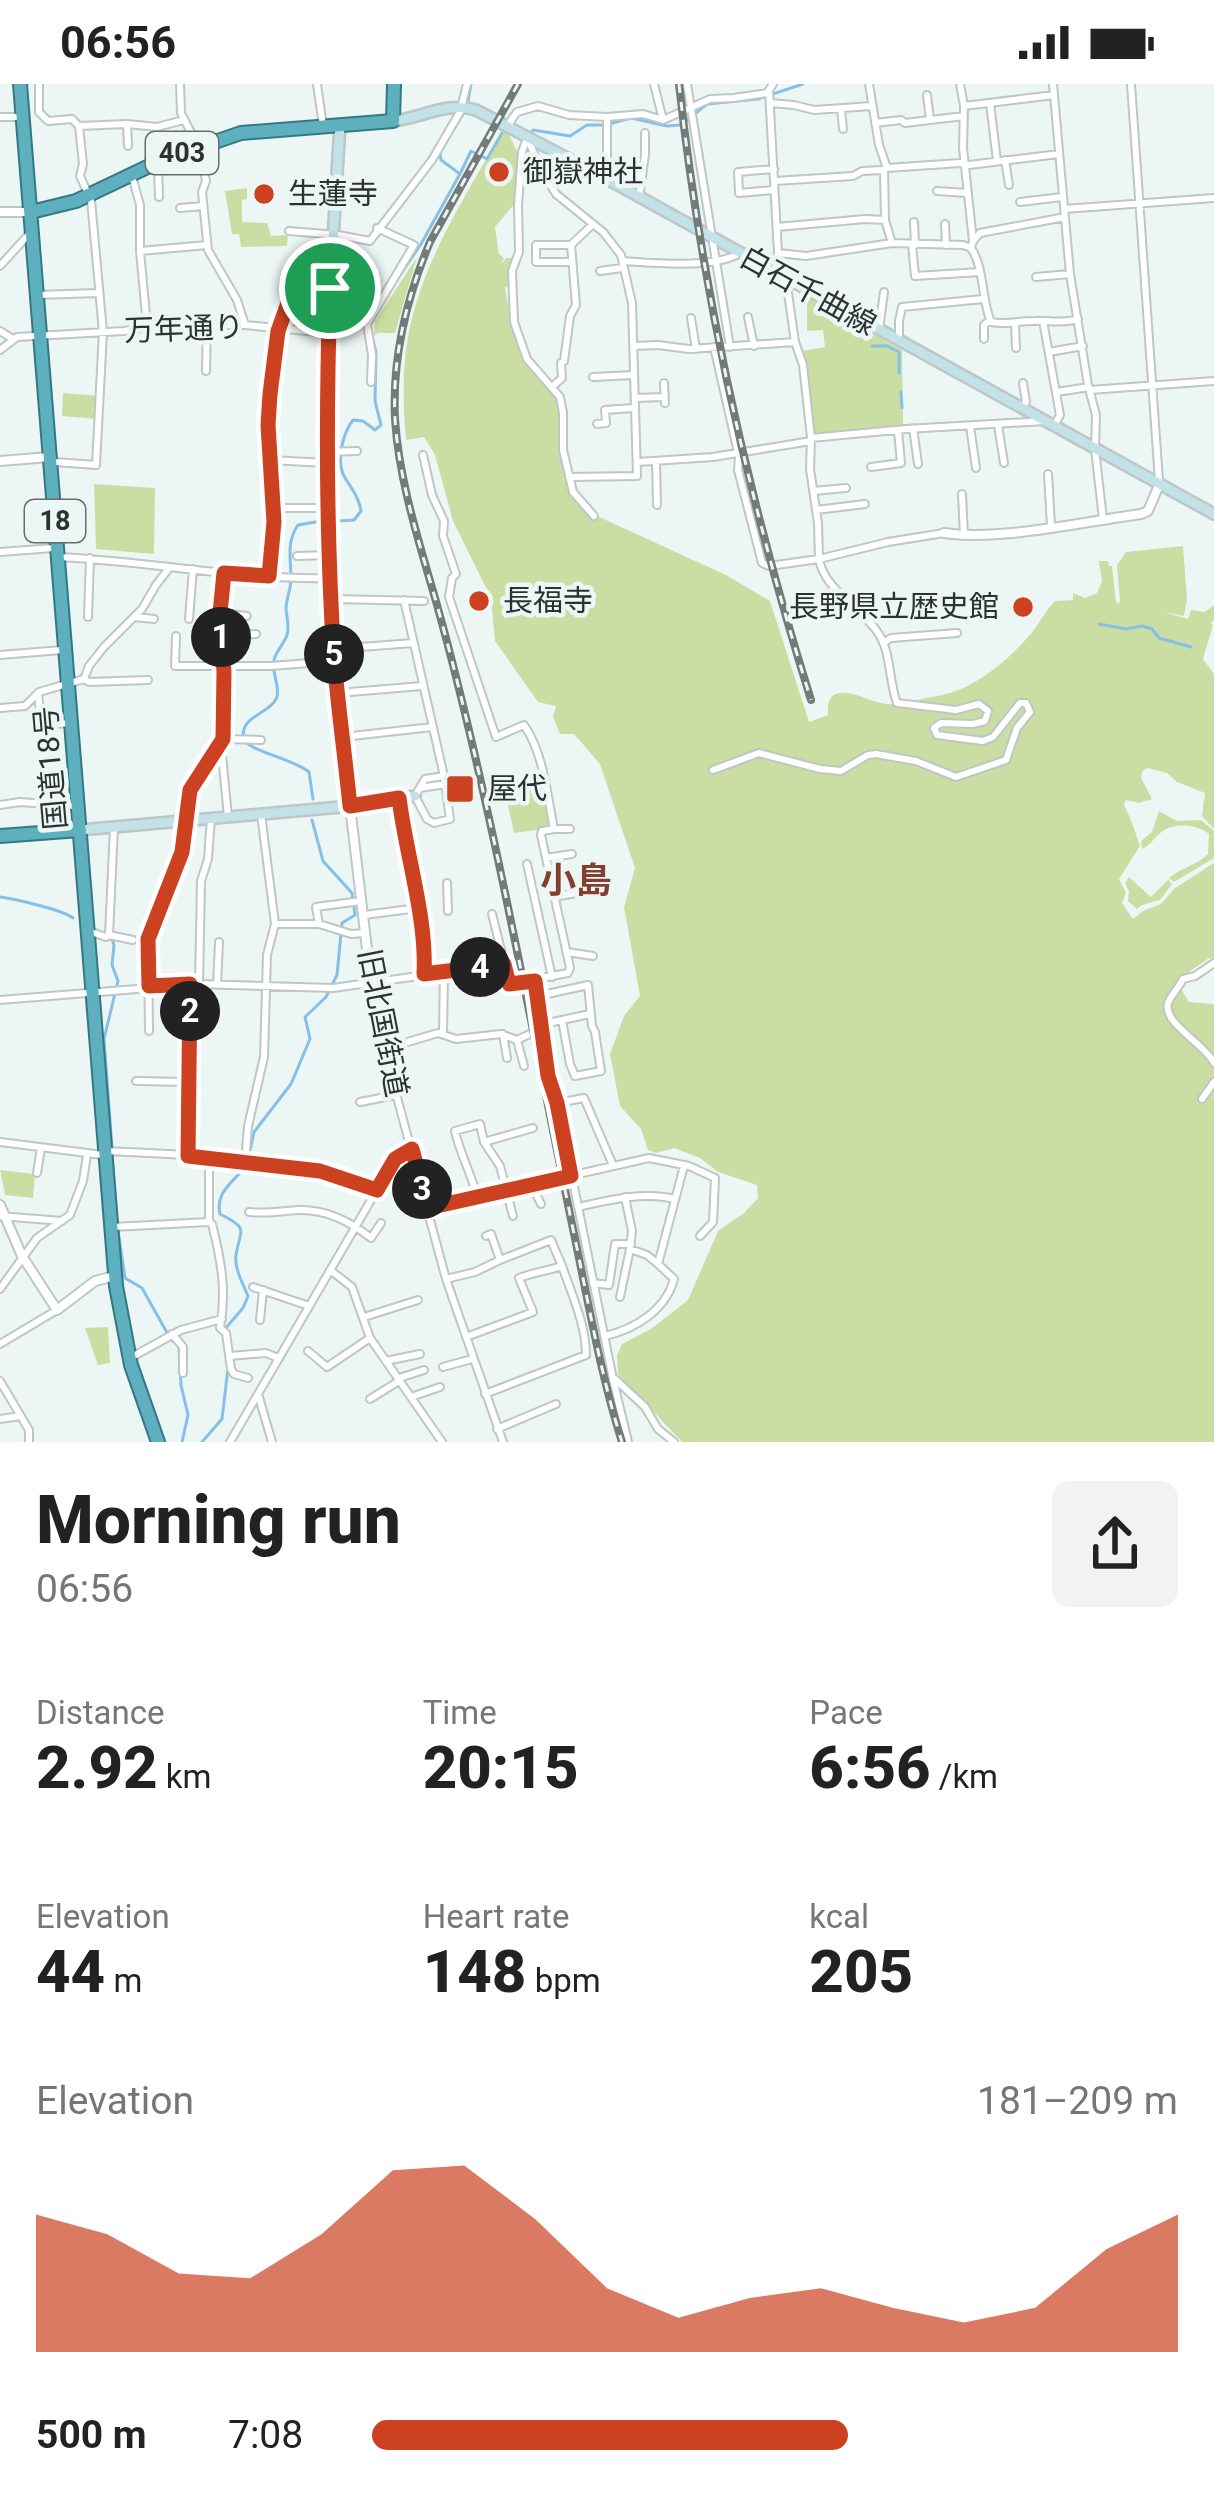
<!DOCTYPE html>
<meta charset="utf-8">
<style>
:root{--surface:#fff;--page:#f2f2f2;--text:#222;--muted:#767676;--accent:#cc4220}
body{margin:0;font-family:Roboto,"Noto Sans JP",sans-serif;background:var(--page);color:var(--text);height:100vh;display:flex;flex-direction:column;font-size:45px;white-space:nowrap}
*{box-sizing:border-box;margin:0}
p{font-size:39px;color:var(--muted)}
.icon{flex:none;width:66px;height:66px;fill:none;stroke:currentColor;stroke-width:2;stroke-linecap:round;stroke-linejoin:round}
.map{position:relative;height:1358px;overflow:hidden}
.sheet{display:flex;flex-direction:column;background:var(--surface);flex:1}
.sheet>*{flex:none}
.pin{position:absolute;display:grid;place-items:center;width:102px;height:102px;color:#fff;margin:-51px;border:6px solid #fff;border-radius:50%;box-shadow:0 3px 12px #0007}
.km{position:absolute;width:60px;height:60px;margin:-30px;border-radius:50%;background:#222;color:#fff;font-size:33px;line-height:60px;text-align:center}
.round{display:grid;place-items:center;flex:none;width:126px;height:126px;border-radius:18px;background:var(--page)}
.headline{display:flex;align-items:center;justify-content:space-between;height:204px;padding:0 36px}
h1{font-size:66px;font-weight:800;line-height:90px}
.figures{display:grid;grid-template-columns:repeat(3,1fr);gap:18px;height:204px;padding:12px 36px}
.figures div{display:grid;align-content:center}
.figures b{font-size:60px;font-weight:800}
.figures small{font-size:33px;font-weight:400}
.figures p{font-size:33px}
.chart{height:336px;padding:24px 36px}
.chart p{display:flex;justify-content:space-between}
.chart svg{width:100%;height:216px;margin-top:12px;fill:var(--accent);opacity:.7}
ul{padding:0 36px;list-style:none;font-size:39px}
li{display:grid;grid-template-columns:192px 144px 1fr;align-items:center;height:90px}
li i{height:30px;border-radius:15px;background:var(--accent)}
.status{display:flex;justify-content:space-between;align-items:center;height:84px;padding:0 60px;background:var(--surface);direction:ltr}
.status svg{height:33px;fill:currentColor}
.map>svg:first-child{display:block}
</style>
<div class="status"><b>06:56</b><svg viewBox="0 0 49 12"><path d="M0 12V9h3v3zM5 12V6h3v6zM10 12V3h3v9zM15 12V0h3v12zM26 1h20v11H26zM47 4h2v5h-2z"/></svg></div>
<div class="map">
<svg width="1214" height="1358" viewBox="0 0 1214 1358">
<rect width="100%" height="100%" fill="#ecf7f5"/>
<path fill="#cadea3" d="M502,48l7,3 10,20 -3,47 -21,25 4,27 5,4 -3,7 5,-7h9l-5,28 -5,1 6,37 15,38 33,40 11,91 5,8h7l13,14 131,60 44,26 39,121 19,-7c-3,-41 39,-13 58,-11 16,1 39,-6 56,-9 34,-7 69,-37 91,-64 8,-10 13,-21 22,-30l18,-1v-7l12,5 12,-5 5,-12 -3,-20h9l1,5h3l4,36 4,1 -3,-38 9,-13 57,-6 4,53 -3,17 -20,-4 24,7 3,-9 14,2 9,-7v15l-3,3 2,2 -10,34 11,15v155l-12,-13 3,-23 -28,-11 -10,-9 -20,-5 -5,4 -1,6 11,21 -13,4 -13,-3 -2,5c7,14 11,26 16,41l-21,33 7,14 -4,10 11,16 10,-8 18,-7 14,-16 39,-25v95h-5l-33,23 13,21 25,2v438h-532l-64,-68 -1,-19 5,-11 29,-15 37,-29 30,-69 26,-18 14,-15 -1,-13 -39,-13 -18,-14 -26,-10 -18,5 -8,-3 -7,-21 -21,-23 -10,-52 14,-38 16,-20 -16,-89 11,-39 -35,-104 -26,-30h-14l-7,-17 3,-11 -18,-4 -43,-61 -4,-43 -38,-77 -18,-66 -11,-18 -18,3c-3,-33 -4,-70 2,-103 13,-74 58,-142 94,-205z
M247,104v11l-5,1v22l25,1 4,13 17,-1 -1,11 -46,1 -2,-13h-7l-7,-43z
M417,173l-22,76h-17l-4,3 1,-15z
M807,213l95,53 1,76 -91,7 -10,-82 23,-4 -2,-17 -16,1z
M63,309l36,3 -2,23 -35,-3z
M94,400l61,4 -1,66 -58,-5z
M541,694l11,50 -38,5 -10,-46z
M1159,727l18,10 24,-1 13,11v27l-40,24 -5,-4c10,-9 28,-13 39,-24l1,-20c-12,-10 -38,-13 -51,1 -5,5 -9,11 -16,14l-1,-8 11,-9z
M1129,793l22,20 17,-17 4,4 -12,16 -18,5 -5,4 -9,-8 1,-10 -4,-8z
M0,1086l35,4 -2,24 -28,-3z
M108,1243l2,36 -12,2 -13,-37z"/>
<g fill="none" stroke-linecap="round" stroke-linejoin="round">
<path stroke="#87bfe8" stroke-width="3" d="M468,17l3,-17
M453,46l10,-16
M531,49l2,-3 37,6 17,-11h18l26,-7 36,8 14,-1 26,-21 51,-5 45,-15
M461,88l10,-21 16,8 15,-26
M398,194l23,-34 39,-70 -19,-14 -1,-6
M872,262h15l12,6v21
M901,308l1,16
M339,437l15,-1 7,-9c-2,-14 -10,-23 -17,-35 -8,-16 -1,-43 9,-56l10,1 12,9 6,-5 -6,-24 1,-49 -3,-12
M1099,540l27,5 16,-3 10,3 7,9 32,9
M313,715l-4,-27c-15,-13 -61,-21 -65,-33 -6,-23 27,-25 33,-42 3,-12 -6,-25 -3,-37 2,-9 10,-16 13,-25 3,-10 -1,-19 -1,-28 1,-10 5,-19 5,-28 0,-20 -5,-37 7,-54l23,-4
M0,813c15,2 63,13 73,21
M95,845l9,5
M112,1063l-8,-108 14,-58 -6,-16 2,-20 -2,-6
M249,1071l5,-23 37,-48 19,-45 -5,-22 21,-20 11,-22 5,-52 13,-8 -3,-22 -29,-32 -11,-41
M112,1072l5,64
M118,1147l7,47 17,10 28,50 9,8 2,39 7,30 -6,27
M225,1245l18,-21 5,-12c-5,-12 -14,-28 -12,-41 4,-26 14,-26 -16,-41 -5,-24 15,-32 27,-50
M202,1358l20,-23 6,-51"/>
<defs>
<path id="minor" d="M39,0v28l9,9 24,-2 7,7 4,38 -3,12 11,24 12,132 -7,133 -41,-3 -5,-3
M180,0l1,29 20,39 5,29 -4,11 6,58 29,50 8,25
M317,0l6,42
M654,0l9,36
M687,0l43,263
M869,0l10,61 8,23 -3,2 1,50 7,23
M960,0l4,22 -1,42 10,93 -2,7
M1053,0l17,190 18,111 8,30 -1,34 8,70
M1131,0l28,397
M769,7l9,162 -4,20
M927,11l3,25
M770,19l24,2 20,5 57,-4
M990,19l7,58
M964,22l90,-11
M841,25l2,20
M0,33h22
M875,39l26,-3 4,3 59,-7
M127,41l1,21
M508,41l9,-13 21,-6 31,9 38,2 36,-3 20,6 47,-21 24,-1 33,-5 6,-9
M79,42l48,-2 30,3 27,-7
M527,53l13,31 16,26 47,38 18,23 11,48 5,173 -68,1
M526,57l-4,11 -4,53 1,47 -7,19 2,51 13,37 33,38 3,16v37l10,42 21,24
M1005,76l4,25
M158,82l1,31
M887,84l73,-5 9,2 90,-11
M774,85l-36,3 1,21 35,-3
M132,92l8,29v46l7,75
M607,95v-62
M775,97l78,-5 9,-5 21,-1
M937,107l30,2
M639,113l6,-42v-22
M1020,118l42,-5
M180,124l23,-2
M1064,125l150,-11
M914,138l1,23
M945,140l1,21
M777,143l88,-8 20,1
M289,147l49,4 32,6 62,-81 28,-48 7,-28
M973,157l7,-8 85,-16
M912,161l3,31 65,-4
M140,167l67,-6
M778,169l28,3 86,-13 71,2 8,3c14,21 10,51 20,74 15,3 28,-1 43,-1 16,-1 29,3 44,-2
M623,177c31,2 91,8 117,-8
M571,178h-35v-17h35
M0,182l30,-33
M600,187l22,-3
M1036,193l34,-3
M789,197l-2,5 8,56 8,23 8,73 -1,31 8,54 1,36 69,-17 56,-9
M37,211l62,-2
M748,233l6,29
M691,234l5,31
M1043,237l17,94 -6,11
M1015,239l1,25
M879,245l5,-37
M0,247l13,8
M984,255v-14l5,-4
M899,256v-19l3,-14 81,-8
M634,262l24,-1 31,4 106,-7
M0,266l17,-13 107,-6 36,-6h85l83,8
M1049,268l34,-6
M206,287l1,-47
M593,293l41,-2
M371,298l1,-27 -5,-31 47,-79 -37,-17
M664,299l1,20
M553,302l9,-8 -1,-15 3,-2 6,-45 6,-11 -5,-60 22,-21
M1090,306l124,-9
M1057,308l32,-5
M635,314l29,-1
M1022,324l4,-6 -3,-19
M597,340l9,-1 -1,-13 28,-2
M998,341l6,38
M970,342l6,42
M913,344l5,36
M811,354l95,-9 139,-8
M328,368l29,-1
M270,376l57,3
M638,378l75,-5 98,-16
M656,378l1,43
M871,383l30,-4 -3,-32
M1048,390l3,52
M813,407l33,-3
M962,410l2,42
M273,424h56
M816,426l49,-6
M0,468l54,-4
M297,472l32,-1
M58,473c91,4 181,23 272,21
M223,489l-2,40 3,59 -3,72 7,73
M270,492l4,-54 -6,-97 2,-31 8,-63 14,-39 16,-6 22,2
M332,515l92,2
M404,516l40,176
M221,529l26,3
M88,533l2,-59
M134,533l20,2
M189,535l4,-50
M176,552l-1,30h96l63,-5
M221,552l35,-2
M883,559l8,-5 66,-5
M334,565l79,-6
M0,571l62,-5
M84,595l5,3 59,-2
M38,609l3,32 29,-2
M338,609l84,-7
M0,624l25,-2 14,-14 45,-13 5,-13 15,-19 38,-38 14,-24 14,-18
M343,653l89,-10
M223,655l38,1
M713,686l46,-17 61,16 21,2 27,-16 8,-1 40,7 40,16 50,-17 11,-32 13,-16 -4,-9h-6l-27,34 -10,4 -46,-6 -3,-7 7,-5 32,1 12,-3 3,-10 -9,-7 -23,6 -59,-7c-8,-21 -6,-48 -17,-67 -17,-29 -55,-44 -61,-77l-50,7 -7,-3 -24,-93 1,-13 -25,-110
M444,692l6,43 -16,4 -7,-4 -12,-23 10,-17z
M420,704l26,-4
M399,714c7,58 26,116 25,174
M0,721l20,-3 55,4
M554,745h16
M546,774l26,-4
M527,780l25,113
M447,799l1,28
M554,813l33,-6
M492,830l12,48
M364,831l54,-7
M275,840h44l32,10 14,-1
M319,840l-3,-17 45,-6
M88,847l18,6 3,-2 24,5
M109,851l5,-108
M567,868l26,4
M1214,879l-19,13 -12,3c-3,7 -12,16 -15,24 -6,20 38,42 46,60
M535,898l13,94 9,27 56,276 15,63
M371,899l13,66 62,230 57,163
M199,900l2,-103 7,-22 3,-41
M217,901l2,-43
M538,912l50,-11 4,41 3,6 6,39 -26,5 -5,-12 -8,-44 -23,5
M0,916l199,-16 134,4 171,-24 5,20 59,-11 2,-5 -29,-133 1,-4 12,-2c-7,-34 -10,-75 -30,-104l-28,12 -47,-140 3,-19 4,-4 -13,-38 1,-15 -12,-26 -9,-40
M562,936l28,-6
M149,947l-1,-92 34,-87 10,-66 29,-42
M443,950l1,-63
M503,950l4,24
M517,956l7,26
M384,965l54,-16 18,6 45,-5 16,6 23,-11
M136,997l50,1
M1202,1015l12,-17
M360,1018l36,-7
M557,1019l27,-5 28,65
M0,1058l103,13
M484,1058l49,-14
M106,1067c90,4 186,7 271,39
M187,1070l3,-170
M209,1075v63l3,2c9,36 15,67 8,104l6,5 5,36 3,5 14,4
M245,1078l3,-36 16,-69 3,-102 8,-31 -14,-110
M37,1089l4,-25
M531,1100l10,20
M477,1112c-6,-23 -17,-42 -22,-65l25,-7 4,18 16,24 13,50
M625,1113l7,34 -2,18 17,6 11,9
M578,1123c31,-7 65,-16 97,-8
M428,1124l221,-50 40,8 26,12 -2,44 -13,14
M249,1128c17,2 33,-1 49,-2 27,-1 53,12 73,28l10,-15
M0,1132l62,5
M112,1143l97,-5
M330,1186l22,17 18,51 72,104
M446,1195l29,-7 25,-12
M593,1199l16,2 6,-41h16
M253,1203l56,19
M0,1205l37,-51 33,-23 13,-34 4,-26
M620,1213l10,-48
M364,1233l54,-17
M260,1236l3,-30
M172,1250l11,13v26
M605,1252c30,-7 61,-26 69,-57l-16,-15 26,-98
M466,1253l67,-25 -14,-34c15,-6 28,-7 43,-12l-11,-26 -51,20 -9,-26 -5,2
M0,1260l57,-34
M308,1267l19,16 43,-29
M230,1272l36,-3 12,5
M132,1273l49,-27 41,-11
M386,1277l34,-7
M443,1283l29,-8
M399,1294l25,-8
M615,1295l30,28 13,22 16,13
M0,1297l29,49v12
M258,1310l14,48
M485,1310l101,-39c0,-30 -14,-60 -24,-89
M411,1313l29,-10
M370,1315l29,-18
M0,1335l21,-3
M497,1345l59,-25
M230,1358l165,-283 16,-10"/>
<path id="tertiary" d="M0,128h31
M0,377l49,-4
M944,449c56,8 139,-11 197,-19l7,-3 11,-26
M350,722l21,177
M0,1121l22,51 35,54 38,-29 20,-5"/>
<path id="secondary" d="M393,37c29,-3 54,-20 83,-11l131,69 607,335
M340,41l-10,163 -2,164 6,209 16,145
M80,746l261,-23 74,-11"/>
<path id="trunk" d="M20,0l96,1202 15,79 27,77
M31,128l45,-11 86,-41 79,-27 152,-12 1,-37
M0,752l80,-6"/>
</defs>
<use href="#minor" stroke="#bdc7c5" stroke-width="10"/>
<use href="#tertiary" stroke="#bdc7c5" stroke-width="12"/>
<use href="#secondary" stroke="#bdc7c5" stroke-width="14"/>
<use href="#trunk" stroke="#347883" stroke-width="16"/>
<use href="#minor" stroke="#fff" stroke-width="6"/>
<use href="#tertiary" stroke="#fff" stroke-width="8"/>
<use href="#secondary" stroke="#c3e2e7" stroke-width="9"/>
<use href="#trunk" stroke="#5fb0bf" stroke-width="12"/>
<defs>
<path id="rail" d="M518,0l-88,158c-24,57 -38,115 -35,177 4,63 25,126 42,186 19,68 35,136 50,204 31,139 57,280 86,420 15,71 27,144 49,213
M679,0c23,210 69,414 132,616"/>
</defs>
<use href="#rail" stroke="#737a78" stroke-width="8"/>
<use href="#rail" stroke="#ecf7f5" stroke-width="3" stroke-dasharray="9" stroke-linecap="butt"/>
</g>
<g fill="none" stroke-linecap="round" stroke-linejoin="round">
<defs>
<path id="route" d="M308,202l22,2c-4,123 -4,247 4,370 4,49 11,98 16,148l49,-8c7,57 28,120 25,176l80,-10 5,20 26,-3 13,95 9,27 14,73 -143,32 -16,-59 -17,10 -18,31 -57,-19 -132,-15 2,-172 -41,2 -1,-47 34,-87 8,-62 33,-51 1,-67 -4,-59 4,-40 45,3 5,-54 -6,-97 2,-31 8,-63 14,-39z"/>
</defs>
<use href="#route" stroke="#fff" stroke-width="24"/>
<use href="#route" stroke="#cc4220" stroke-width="15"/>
</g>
<g fill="#cc4220" stroke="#ecf7f5" stroke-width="4.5">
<circle cx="499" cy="88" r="12"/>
<circle cx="264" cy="110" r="12"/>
<circle cx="479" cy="517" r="12"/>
<circle cx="1023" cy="523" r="12"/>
<rect x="445" y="690" width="30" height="30" rx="6"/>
</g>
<g text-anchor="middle" stroke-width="9" stroke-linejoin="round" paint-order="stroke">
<g fill="#ecf7f5" stroke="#666d6c" stroke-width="3">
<rect x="146" y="48" width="72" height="42" rx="9"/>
<rect x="25" y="416" width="60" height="42" rx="9"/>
</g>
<g font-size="27" font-weight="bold" fill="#2d3231">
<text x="182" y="78">403</text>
<text x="55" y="446">18</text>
</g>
<g font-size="30" fill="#2d3231" stroke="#ecf7f5" text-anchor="start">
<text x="523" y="98">御嶽神社</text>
<text x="288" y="120">生蓮寺</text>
<text x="503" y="527">長福寺</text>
<text x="999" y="533" text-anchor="end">長野県立歴史館</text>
<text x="487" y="715">屋代</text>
</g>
<g font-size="30" fill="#2d3231" stroke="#ecf7f5">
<text transform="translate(808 207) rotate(29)" y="10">白石千曲線</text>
<text transform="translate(184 245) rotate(-2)" y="10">万年通り</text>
<text transform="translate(51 684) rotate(-95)" y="10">国道18号</text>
<text transform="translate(383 939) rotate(79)" y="10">旧北国街道</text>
</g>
<g font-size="36" font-weight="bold" fill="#853f2f" stroke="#ecf7f5">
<text x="576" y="809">小島</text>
</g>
</g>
</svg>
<div class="pin" style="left:330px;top:204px;background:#1e9e55"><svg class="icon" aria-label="arrive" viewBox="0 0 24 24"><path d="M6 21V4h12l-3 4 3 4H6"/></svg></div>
<b class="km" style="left:221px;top:553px">1</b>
<b class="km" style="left:190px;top:927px">2</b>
<b class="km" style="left:422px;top:1105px">3</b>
<b class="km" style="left:480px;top:883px">4</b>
<b class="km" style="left:334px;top:570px">5</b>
</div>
<section class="sheet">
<div class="headline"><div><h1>Morning run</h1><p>06:56</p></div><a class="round"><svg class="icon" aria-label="share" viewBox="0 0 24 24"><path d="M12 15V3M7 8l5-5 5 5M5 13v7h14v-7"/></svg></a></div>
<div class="figures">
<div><p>Distance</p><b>2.92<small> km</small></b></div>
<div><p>Time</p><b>20:15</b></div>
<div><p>Pace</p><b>6:56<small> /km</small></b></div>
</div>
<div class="figures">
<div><p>Elevation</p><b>44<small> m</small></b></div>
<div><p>Heart rate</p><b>148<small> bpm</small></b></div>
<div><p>kcal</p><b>205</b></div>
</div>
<div class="chart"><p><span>Elevation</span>181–209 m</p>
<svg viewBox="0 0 160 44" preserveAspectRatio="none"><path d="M0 44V16L10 20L20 28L30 29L40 20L50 7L60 6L70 17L80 31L90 37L100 33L110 31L120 35L130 38L140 35L150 23L160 16V44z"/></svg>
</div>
<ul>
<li><b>500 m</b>7:08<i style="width:59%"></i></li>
</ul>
</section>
